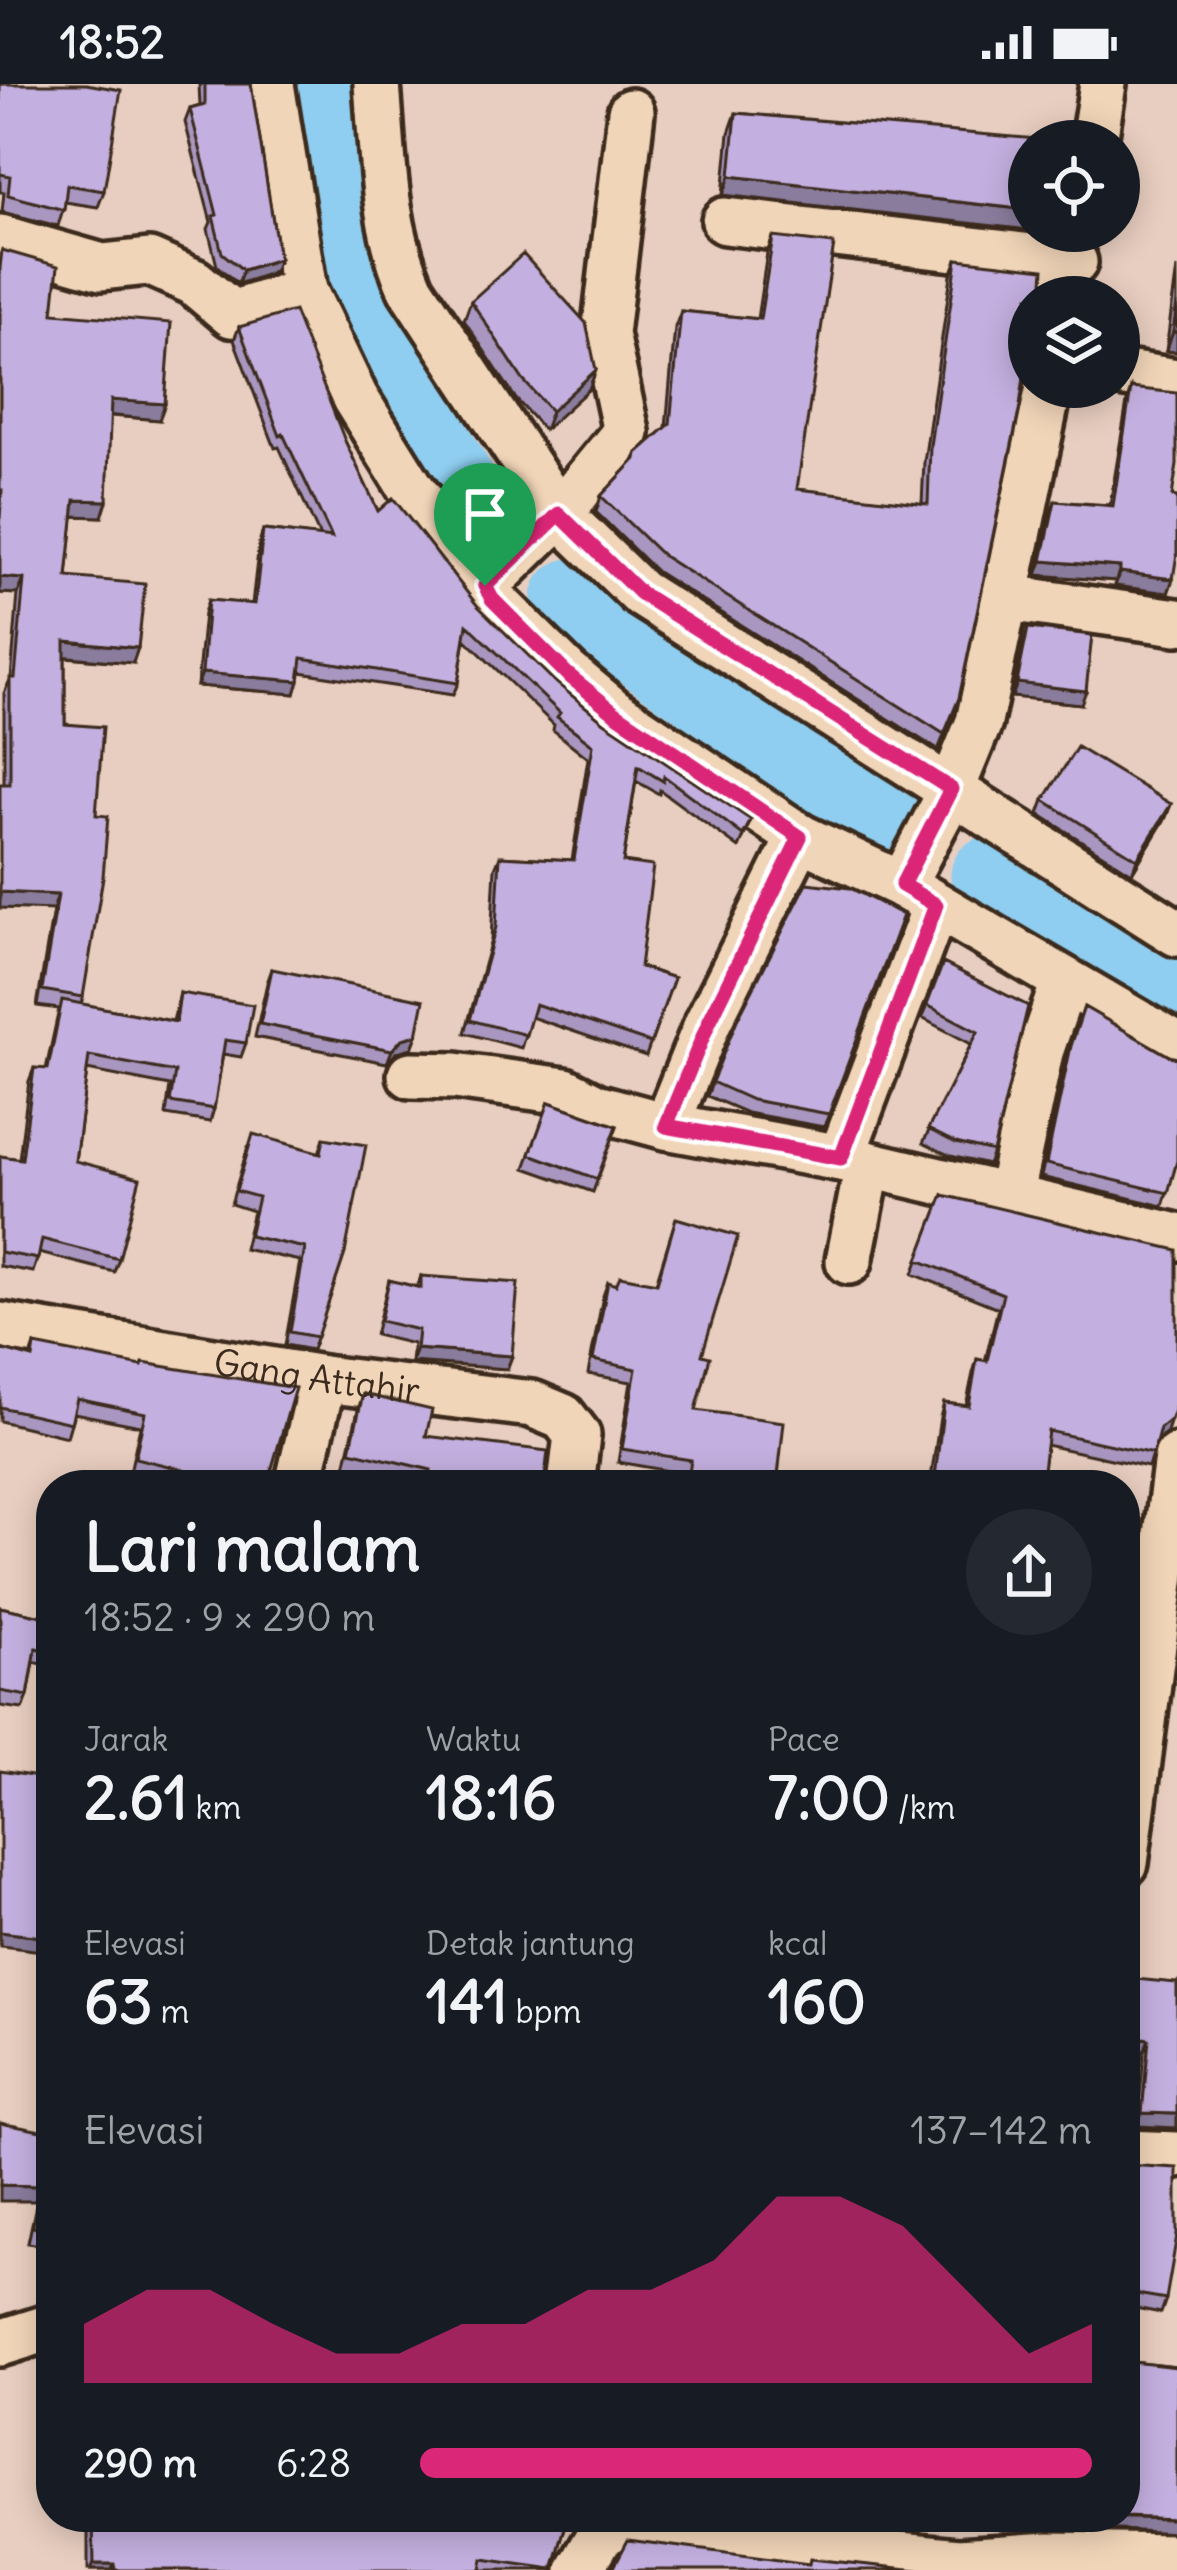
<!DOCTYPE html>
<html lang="id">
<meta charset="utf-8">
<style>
:root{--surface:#171b24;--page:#242831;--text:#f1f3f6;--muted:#9ea1a6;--accent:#db2777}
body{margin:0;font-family:Delius,sans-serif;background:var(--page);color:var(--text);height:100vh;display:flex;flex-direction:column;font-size:45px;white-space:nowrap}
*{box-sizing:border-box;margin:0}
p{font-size:39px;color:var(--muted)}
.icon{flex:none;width:66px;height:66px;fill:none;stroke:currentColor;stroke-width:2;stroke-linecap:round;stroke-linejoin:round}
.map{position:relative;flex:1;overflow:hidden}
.side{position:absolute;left:36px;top:1386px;width:1104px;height:1062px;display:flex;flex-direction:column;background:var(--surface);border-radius:48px;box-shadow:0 6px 30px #0003}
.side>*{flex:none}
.controls{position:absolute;left:1008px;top:36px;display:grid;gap:24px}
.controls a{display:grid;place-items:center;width:132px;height:132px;border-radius:50%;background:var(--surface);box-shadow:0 6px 30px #0003;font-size:60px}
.pin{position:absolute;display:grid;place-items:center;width:102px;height:102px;color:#fff;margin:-123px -51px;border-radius:50% 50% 50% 0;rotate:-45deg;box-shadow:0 0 12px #0007}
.pin .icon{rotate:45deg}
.round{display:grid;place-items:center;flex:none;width:126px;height:126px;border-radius:63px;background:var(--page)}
.head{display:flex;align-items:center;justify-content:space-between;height:204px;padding:0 48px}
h1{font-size:66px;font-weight:700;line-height:90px}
.figures{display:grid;grid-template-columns:repeat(3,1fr);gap:18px;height:204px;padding:12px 48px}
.figures div{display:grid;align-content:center}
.figures b{font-size:60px;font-weight:700}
.figures small{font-size:33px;font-weight:400}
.figures p{font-size:33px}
.chart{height:336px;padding:24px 48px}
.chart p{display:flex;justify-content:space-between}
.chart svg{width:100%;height:216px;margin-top:12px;fill:var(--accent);opacity:.7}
ul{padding:0 48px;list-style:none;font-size:39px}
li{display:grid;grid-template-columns:192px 144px 1fr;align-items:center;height:90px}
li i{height:30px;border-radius:15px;background:var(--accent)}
.status{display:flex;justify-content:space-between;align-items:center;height:84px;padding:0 60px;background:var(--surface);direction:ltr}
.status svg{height:33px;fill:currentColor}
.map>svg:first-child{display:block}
</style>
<div class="status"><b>18:52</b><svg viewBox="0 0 49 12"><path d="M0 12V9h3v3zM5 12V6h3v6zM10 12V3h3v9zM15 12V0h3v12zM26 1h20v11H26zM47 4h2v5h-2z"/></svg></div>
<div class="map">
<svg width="1177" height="2486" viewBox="0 0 1177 2486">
<rect width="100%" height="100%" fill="#e8cec0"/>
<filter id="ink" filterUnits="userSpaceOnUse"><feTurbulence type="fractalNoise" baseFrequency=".00833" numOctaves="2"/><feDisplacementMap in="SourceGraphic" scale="24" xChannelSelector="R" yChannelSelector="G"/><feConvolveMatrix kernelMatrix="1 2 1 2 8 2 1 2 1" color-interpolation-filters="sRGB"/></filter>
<g filter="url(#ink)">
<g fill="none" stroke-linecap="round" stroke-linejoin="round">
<path stroke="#8fcef0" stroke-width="81" d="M322,0l32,227 126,214
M572,515l325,227
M991,792l186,114"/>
<defs>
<g id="minor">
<path d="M271,0l33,207 51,107 56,90 81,111 75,74 47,39 186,125 102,48 275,161"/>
<path d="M377,0c6,70 5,139 34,205l148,225 81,79 537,340"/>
<path d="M1094,57l9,-57"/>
<path d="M725,137l349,41"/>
<path d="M0,154l102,29 47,-5 45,20 38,32 72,-23"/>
<path d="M1119,289l58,9"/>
<path d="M485,502l74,-72 67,-82 -21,-98 26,-222"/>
<path d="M1008,514l169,24"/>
<path d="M902,801l45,-85 32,-78 70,-335"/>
<path d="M411,991l44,1 110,15 31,16 70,19 175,32 336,79"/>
<path d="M666,1042l42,-104 92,-185"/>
<path d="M841,1074l95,-253"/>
<path d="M1009,1114l31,-146 24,-70"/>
<path d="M849,1177l19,-96"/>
<path id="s1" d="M0,1242l323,53 209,25 31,13 14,18 -6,50"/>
<path d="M298,1401l25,-106"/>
<path d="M1125,1779l52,-406"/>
<path d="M1125,2069l52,2"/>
<path d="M0,2259l51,-16"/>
<path d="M580,2486l21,-36 17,-8 341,35 91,-6 127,2"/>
</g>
</defs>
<use href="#minor" stroke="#3b2a1e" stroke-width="54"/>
<use href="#minor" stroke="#f1d5b8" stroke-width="45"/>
</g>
<path fill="#a997c1" stroke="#3b2a1e" stroke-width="3" d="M0,0l104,107 -6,16 -33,-5 -7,24 -56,-14 2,-20h-4z
M199,0h52l28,175 -5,13 -36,12 -21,-18 -9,-37 3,-7 -26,-100 5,-13 10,-3z
M736,29l293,28v89l-306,-35 6,-62z
M773,153l24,252 125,15 2,-42 27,-187 6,-16 72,38 -70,401 -21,52 -281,-178 -61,-60 5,-16 32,-34 4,-9 29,-25 9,-101 6,-16 76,8 10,-66z
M2,166l51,63 106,107 -49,-4 -8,101 -29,-1 -6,61 66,86 -68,-6v67l18,273 -2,7 92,17 7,-28 66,50 -5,14 -18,-3 -9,55 -4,13 -44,-7 4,-29 -83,-16 -12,91 44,98 -5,13 -75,-19 -6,19 -33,-6v-110l19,3 10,-78 5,-13 12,1 13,-60 -22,-3 16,-96 -49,-126v-91l7,-15 7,-84 -18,-1v-338z
M1177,184v84l-11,-1z
M471,217l125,69 -7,19 -45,41 -28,-31 -52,-79z
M239,243l106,114 33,70 176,170 49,40 148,99 -12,28 -79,-58 -1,4 -23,-13 -13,81 17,105 34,11 -28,78 -115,-39 -10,31 -56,-15 26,-93 4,-72 5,-12 72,4 16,-102 -35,-28 1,-5 -89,-86 -7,44 -5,12 -153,-23 -5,22 -98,-8 7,-73 4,-13 44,4 7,-61 4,-13 57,7 -41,-90 -4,1 -41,-108z
M1131,304l41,108 1,83 -5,14 -53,-7 1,-5 -79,-6 13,-61 5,-13 55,4 17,-103z
M1028,544l53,76 -69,-7 12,-56z
M1044,716l127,4 -5,13 -34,56 -93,-59z
M903,831l-79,212 -77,-14 -40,-17 30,-76z
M943,879l85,43 -35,146 -5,13 -37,-9 -28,-13 48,-99 -49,-26z
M272,885l145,66 -5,13 -15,4 -10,11 -132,-26 12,-54z
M1084,923l85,49 8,105 -14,45 -122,-29 25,-118z
M549,1018l68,24 -24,66 -68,-24z
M324,1054l21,115 -33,97 -27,-5 15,-84 -56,-12 9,-38 -22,-7 17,-57 71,6z
M943,1111l224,237 -10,8 -9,27 -102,-22 -5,40h-111l10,-68 4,-14 22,3 7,-33 4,-14 8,2 13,-53 -85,-34z
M676,1134l26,137 -6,55 81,75h-92l1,-11 -68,-12 13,-80 -43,-8 15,-78 5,-14 8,3 40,-2z
M421,1192l91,80 -5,13 -96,-7 2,-18 -38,-9 14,-55 28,7z
M35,1261l232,140h-81l-56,-13 10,-46 -66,-13 -7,24 -67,-16v-72l31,8z
M363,1310l63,42 118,49h-121l-78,-18 13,-57z
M0,1523l51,11v48l-17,-4 -6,34 -5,13 -23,-3z
M1177,1899v145l-40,-2 7,-74 -19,-2z
M51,2049v114l-23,-4z
M1125,2081l41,134 -5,14 -36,-7z
M1132,2278l45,5v166l-99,-5v-11h47v-128l2,-13z
M88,2433h480l-15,53h-465z"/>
<path fill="#897b9d" stroke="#3b2a1e" stroke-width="3" d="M730,92l299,34v20l-306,-35z
M279,175l-5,13 -36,12 5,-14z
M1173,248h4v20l-11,-1z
M596,286l-7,19 -45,41 7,-19z
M111,316l54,4 -6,16 -54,-5z
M75,416l32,1 -5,16 -33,-1z
M1042,477l78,6 -4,14 -79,-6z
M1120,488l53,7 -5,14 -53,-7z
M0,493l24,2 -6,15 -18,-1z
M65,557l73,7 -5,15 -74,-7z
M202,589l97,8 -4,13 -98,-8z
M1017,599l69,8 -5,13 -69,-7z
M1171,720l-5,13 -34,56 5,-14z
M0,808l58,3 -5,15 -53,-2z
M417,951l-5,13 -15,4 -10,11 5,-13 10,-11z
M416,1265l96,7 -5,13 -96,-7z
M1171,1335l-4,13 -12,10 5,-14z
M0,1848l51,6v14l-51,-6z
M1125,1951l24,4 -5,13 -19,-2z
M1142,2029l35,1v14l-40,-2z
M0,2101l41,1 -6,15h-35z
M1082,2433l95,2v14l-99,-5z
M94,2480h20l-2,6h-21z"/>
<path fill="#c4b0e0" stroke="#3b2a1e" stroke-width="3" d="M0,0h86l35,6 -17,101 -37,-6 -3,25 -56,-15 2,-19 -10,-2z
M205,0h46l28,175 -36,11 -21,-17 -9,-37 4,-1 -27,-106 15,-4z
M736,29l324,28h-31v69l-299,-34z
M773,153l61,7 -37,245 131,15 2,-58 27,-187 87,10 -2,28h-13v43l-9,66 -61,292 -15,36 -281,-178 -62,-60 35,-37 1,-6 33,-29 11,-113 79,8z
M2,166l56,16 -5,47 118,10 -6,81 -54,-4 -4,101 -32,-1 -8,77 78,7 -7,64 -73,-7v83l38,3 -7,88 12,1 -5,61 -20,120 -41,-7 16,-95 -58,-3v-108h10v-106h5l9,-99 -24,-2v-58l2,-29h-2v-222z
M523,170l63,69 10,47 -45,41 -28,-31 -52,-79z
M1177,219v29h-4z
M294,227l51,130 33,70 15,-13 84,107 77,76 49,40 148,99 -8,15 -79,-59 -1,5 -25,-15 -15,96 30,4 -13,101 34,11 -23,65 -116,-39 -9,31 -56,-15 26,-93 4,-71 74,4 19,-115 -36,-28 3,-4 -93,-89 -9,59 -156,-25 -3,23 -97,-8 6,-73 47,4 8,-74 69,8 -49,-104 -3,2 -41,-109z
M1131,304l46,5v72l-5,31 5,1v57l-4,25 -53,-7v-5l-78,-6 13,-60 58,5z
M1028,544l64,7 -6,56 -69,-8z
M1077,663l94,57 -34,55 -93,-59z
M807,799l43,5 53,27 -74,199 -77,-14 -40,-18 25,-62z
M943,879l85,43 -35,146 -37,-9 -28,-14 50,-97 -51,-27z
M272,885l152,31 -7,35 -15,4 -10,11 -132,-26z
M180,909l73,12 -7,38 -21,-3 -11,69 -44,-7 5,-30 -86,-16 -14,105 65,17 -21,81 -77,-20 -4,20 -38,-7v-96l22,3 12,-91 14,1 14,-69 114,22z
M1084,923l85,49 8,2v103l-9,32 -122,-29 25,-118z
M549,1018l68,24 -20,53 -67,-25z
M253,1050l68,19 3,-15 42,7 -21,108 -28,84 -27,-5 15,-84 -56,-12 9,-39 -22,-6z
M943,1111l234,55v151l-6,18 -11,9 -7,26 -105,-23 -7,54h-107l10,-82 25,3 8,-47 10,2 16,-67 -85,-34z
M676,1134l62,18 -36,119 8,2 -14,53 88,12 -7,63h-90l4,-25 -69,-11 14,-80 -43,-9 15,-78 8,3 4,-9 37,7z
M421,1192l97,7 -6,73 -96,-7 2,-19 -38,-9 9,-41 32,8z
M35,1261l107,21 1,-3 152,25 -28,97h-58l1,-9 -75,-18 10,-45 -68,-14 -6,24 -71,-16v-58l33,9z
M363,1310l69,16 -6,26 122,15 -4,34h-116l3,-15 -81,-19z
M1125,1448l18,2 -18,90z
M0,1523l51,11v33l-15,-3 -8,48 -28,-5z
M1125,1561l4,1 -4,29z
M0,1687l51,8v159l-51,-6z
M1125,1894l52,5v131l-35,-1 7,-74 -24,-4z
M0,2039l51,10v98l-18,-4 8,-41 -41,-1z
M1125,2081l52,3v67l-11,64 -41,-7z
M1132,2278l45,5v152l-52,-2v-116h2z
M93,2433h475l-15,52 -70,-10 -2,11h-366l-1,-6h-20z
M628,2456l181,24 1,-5 109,11h-307z"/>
</g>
<g fill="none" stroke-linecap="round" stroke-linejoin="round" filter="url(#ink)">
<defs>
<path id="route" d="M559,430l81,79 311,196 -49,96 34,20 -95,253 -175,-32 43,-104 91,-185 -186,-125 -47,-38 -75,-75 -7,-13z"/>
</defs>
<use href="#route" stroke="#fff" stroke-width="24"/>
<use href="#route" stroke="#db2777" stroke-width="15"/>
</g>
<g text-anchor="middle" stroke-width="9" stroke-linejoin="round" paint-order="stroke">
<g font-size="36" fill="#3b2a1e" stroke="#f1d5b8">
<text dy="13" stroke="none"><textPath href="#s1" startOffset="321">Gang Attahir</textPath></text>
</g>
</g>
</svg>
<div class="controls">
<a><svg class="icon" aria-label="locate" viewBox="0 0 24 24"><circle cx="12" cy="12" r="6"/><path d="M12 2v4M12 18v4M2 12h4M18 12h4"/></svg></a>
<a><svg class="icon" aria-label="layers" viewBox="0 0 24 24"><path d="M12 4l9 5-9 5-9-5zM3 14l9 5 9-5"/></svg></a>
</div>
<div class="pin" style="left:485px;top:502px;background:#1e9e55"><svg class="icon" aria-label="arrive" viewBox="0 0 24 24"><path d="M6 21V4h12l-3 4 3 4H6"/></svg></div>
<section class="side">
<div class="head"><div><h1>Lari malam</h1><p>18:52 · 9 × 290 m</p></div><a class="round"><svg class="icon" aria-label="share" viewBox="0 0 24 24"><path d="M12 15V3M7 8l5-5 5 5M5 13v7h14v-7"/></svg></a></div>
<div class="figures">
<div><p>Jarak</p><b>2.61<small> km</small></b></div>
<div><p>Waktu</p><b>18:16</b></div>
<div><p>Pace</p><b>7:00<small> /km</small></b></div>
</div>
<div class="figures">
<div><p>Elevasi</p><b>63<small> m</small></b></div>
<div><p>Detak jantung</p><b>141<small> bpm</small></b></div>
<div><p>kcal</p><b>160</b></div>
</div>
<div class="chart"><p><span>Elevasi</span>137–142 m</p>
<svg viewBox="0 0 160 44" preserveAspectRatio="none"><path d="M0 44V32L10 25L20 25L30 32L40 38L50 38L60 32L70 32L80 25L90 25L100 19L110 6L120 6L130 12L140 25L150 38L160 32V44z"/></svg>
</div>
<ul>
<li><b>290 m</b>6:28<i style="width:100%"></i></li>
</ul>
</section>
</div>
